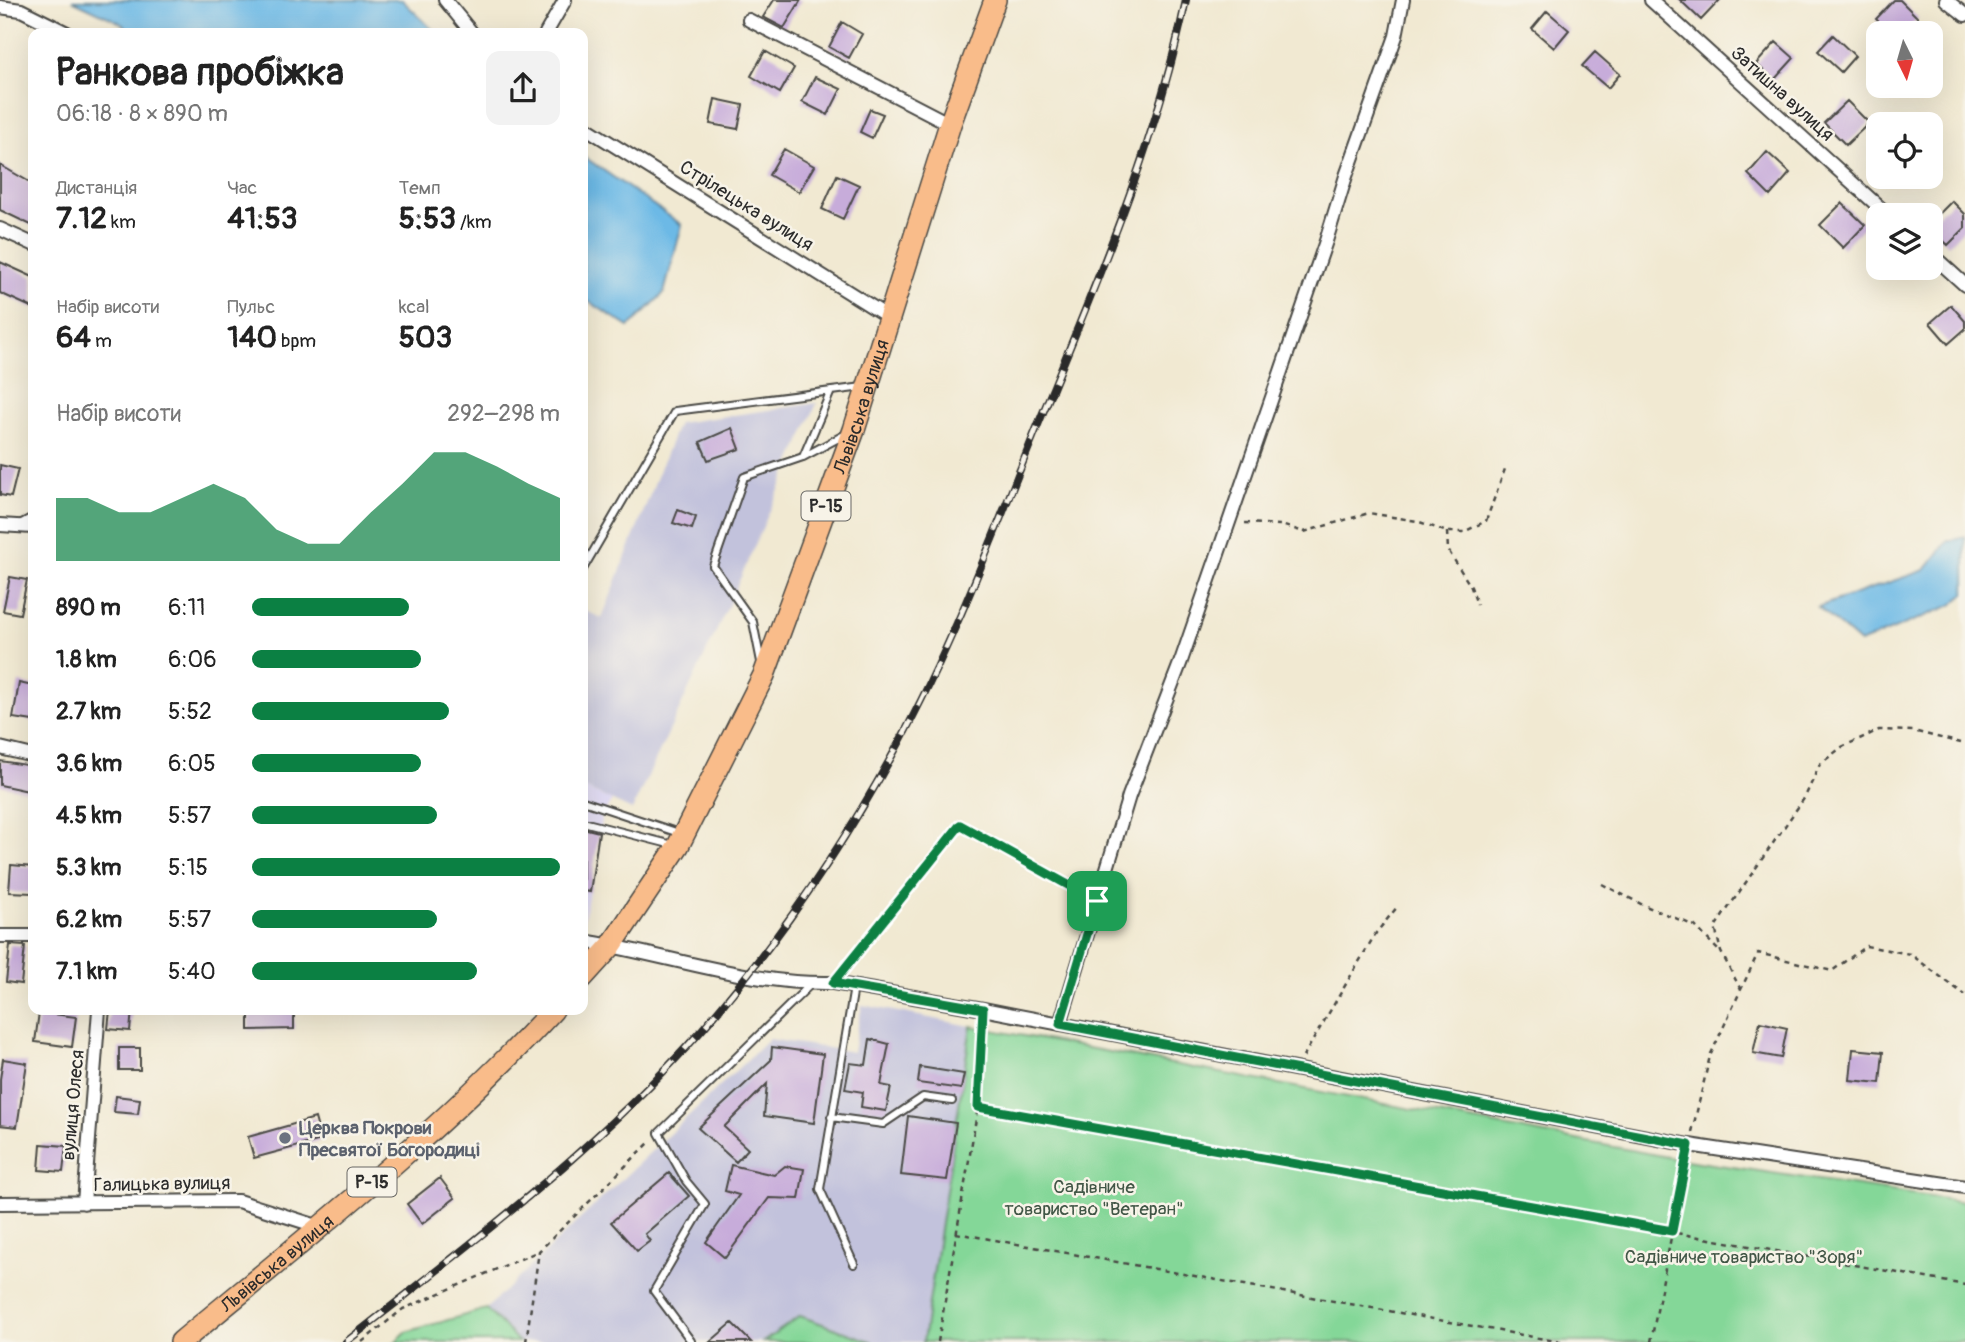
<!DOCTYPE html>
<html lang="uk">
<meta charset="utf-8">
<style>
:root{--surface:#fff;--page:#f2f2f2;--text:#222;--muted:#767676;--accent:#0b8043}
body{margin:0;font-family:Pangolin,sans-serif;background:var(--page);color:var(--text);height:100vh;display:flex;flex-direction:column;font-size:26px;white-space:nowrap}
*{box-sizing:border-box;margin:0}
p{font-size:23px;color:var(--muted)}
.icon{flex:none;width:38px;height:38px;fill:none;stroke:currentColor;stroke-width:2;stroke-linecap:round;stroke-linejoin:round}
.map{position:relative;flex:1;overflow:hidden}
.drawer{position:absolute;left:28px;top:28px;width:560px;height:987px;display:flex;flex-direction:column;background:var(--surface);border-radius:14px;box-shadow:0 7px 28px #0002}
.drawer>*{flex:none}
.needle{width:46px;rotate:175deg}
.fabs{position:absolute;left:1866px;top:21px;display:grid;gap:14px}
.fabs a{display:grid;place-items:center;width:77px;height:77px;border-radius:14px;background:var(--surface);box-shadow:0 7px 28px #0002;font-size:35px}
.pin{position:absolute;display:grid;place-items:center;width:60px;height:60px;color:#fff;margin:-30px;border-radius:14px;box-shadow:0 4px 10px #0006}
.round{display:grid;place-items:center;flex:none;width:74px;height:74px;border-radius:14px;background:var(--page)}
.headline{display:flex;align-items:center;justify-content:space-between;height:119px;padding:0 28px}
h1{font-size:38px;font-weight:800;line-height:52px}
.metrics{display:grid;grid-template-columns:repeat(3,1fr);gap:10px;height:119px;padding:7px 28px}
.metrics div{display:grid;align-content:center}
.metrics b{font-size:30px;font-weight:800}
.metrics small{font-size:19px;font-weight:400}
.metrics p{font-size:19px}
.chart{height:196px;padding:14px 28px}
.chart p{display:flex;justify-content:space-between}
.chart svg{width:100%;height:126px;margin-top:7px;fill:var(--accent);opacity:.7}
ul{padding:0 28px;list-style:none;font-size:23px}
li{display:grid;grid-template-columns:112px 84px 1fr;align-items:center;height:52px}
li i{height:18px;border-radius:9px;background:var(--accent)}
.map>svg:first-child{display:block}
</style>
<div class="map">
<svg width="1965" height="1342" viewBox="0 0 1965 1342">
<rect width="100%" height="100%" fill="#f7f3e8"/>
<filter id="ink" filterUnits="userSpaceOnUse"><feTurbulence type="fractalNoise" baseFrequency=".0143" numOctaves="2"/><feDisplacementMap in="SourceGraphic" scale="14" xChannelSelector="R" yChannelSelector="G"/><feConvolveMatrix kernelMatrix="1 2 1 2 8 2 1 2 1" color-interpolation-filters="sRGB"/></filter>
<filter id="wash" filterUnits="userSpaceOnUse"><feTurbulence type="fractalNoise" baseFrequency=".00686" numOctaves="4" result="noise"/><feDisplacementMap in="SourceGraphic" scale="28" xChannelSelector="R" yChannelSelector="G"/><feGaussianBlur stdDeviation="1.57" result="paint"/><feColorMatrix in="noise" values="0 0 0 0 0 0 0 0 0 0 0 0 0 0 0 0 0 1.4 0 .05"/><feComposite in="paint" operator="in"/></filter>
<g filter="url(#wash)">
<rect width="100%" height="100%" fill="#f1e9d2"/>
<path fill="#dcd6f6" d="M583,787l29,14 -10,14 -19,111z"/>
<path fill="#c2c2dc" d="M817,403l-88,201 -97,206 -49,-23v-177l19,8 76,-195z
M862,1005l109,21 -48,316h-50l-73,-26 -37,26h-244l-33,-33 283,-270 84,13z"/>
<path fill="#84d798" stroke="#588162" stroke-width="2" d="M971,1026l702,132 292,44v140h-1042z
M486,1309l33,33h-124l11,-10z
M800,1316l73,26h-110z"/>
<path fill="#6cb9e6" stroke="#4c7288" stroke-width="2" d="M72,0h330l34,33h-302l-15,-11z
M583,156l99,69 -18,68 -35,34 -46,-29z
M1965,537v57l-13,11 -92,38 -42,-36 107,-37 23,-29z"/>
<g id="blocks">
<path fill="#c7acda" d="M774,0h27l-17,28 -21,-11z
M1680,0h40l-19,20z
M1894,0h6l18,18 -14,15h-14l-14,-14z
M1547,11l22,19 -15,18 -22,-19z
M842,22l20,12 -13,24 -20,-11z
M1833,35l22,21 -14,16 -23,-21z
M1776,42l18,16 -20,22 -18,-16z
M765,51l29,17 -14,25 -29,-17z
M1595,52l25,22 -12,14 -26,-22z
M815,77l26,12 -13,26 -26,-13z
M715,99l28,6 -5,24 -28,-5z
M1847,101l22,22 -23,22 -22,-22z
M870,109l13,5 -11,24 -12,-6z
M784,149l30,17 -15,26 -30,-17z
M1767,152l23,21 -20,23 -22,-22z
M0,165l33,19v42l-33,-16z
M837,175l22,10 -16,34 -21,-10z
M1952,201l13,13v14l-17,17 -18,-17v-5z
M1842,203l23,22 -22,23 -23,-23z
M0,262l33,15v31l-33,-15z
M1951,305l14,16v8l-17,15 -18,-21z
M732,428l8,21 -32,11 -8,-18z
M0,465l18,4 -7,28 -11,-2z
M678,510l18,7 -4,12 -19,-6z
M10,577l17,3 -7,34 -17,-3z
M19,683l14,3v35l-20,-3z
M0,761l33,5v26l-33,-7z
M583,828l16,4 -9,60 -7,-1z
M11,865l22,2v26l-24,-1z
M10,945l15,1 -4,38 -15,-2z
M110,1010h22l-2,21 -22,-2z
M249,1010h45v19l-45,1z
M39,1012l37,5 -4,30 -37,-5z
M1760,1022l27,6 -6,30 -28,-5z
M870,1039l19,5 -8,41 10,2 -5,24 -25,-4 2,-15 -18,-3 5,-26 16,2z
M772,1047l51,7 -9,69 -50,-7 3,-32 -43,43 24,22 -12,13 -38,-34 73,-68z
M119,1048h21v22h-21z
M1853,1049l30,3 -3,31 -30,-3z
M3,1059l24,4 -10,64 -17,-2v-46z
M920,1067l44,7 -3,15 -43,-6z
M116,1096l24,3 -2,15 -24,-2z
M908,1116l48,7 -9,57 -46,-5z
M315,1118l6,22 -67,18 -6,-21z
M41,1144l25,2 -3,26 -24,-2z
M731,1165l43,10 11,-9 19,3 -5,30 -30,-1 -44,60 -19,-16 33,-47 -14,-4z
M669,1173l20,23 -44,38 5,7 -13,10 -26,-29z
M440,1178l15,20 -33,26 -15,-20z
M732,1323l19,19h-41z"/>
</g>
</g>
<g filter="url(#ink)">
<use href="#blocks" fill-opacity="0" stroke="#494844" stroke-width="2"/>
<g fill="none" stroke-linecap="round" stroke-linejoin="round">
<defs>
<path id="service" d="M803,457l28,-66
M20,524l13,-7
M583,569l92,-158 188,-24
M761,662l-8,-40 -40,-56 31,-89 59,-20 43,-23
M583,801l96,32
M583,822l90,23
M854,987l-34,202 34,75
M831,1117l52,7 40,-27 29,4
M691,1341l-37,-50 51,-87 -19,-23 -27,-48 152,-149"/>
<path id="minor" d="M445,0l27,33
M1651,0l237,215
M1946,0l19,15
M0,7l21,3 46,23
M749,20l201,104
M546,33l19,-33
M583,126l307,192
M0,229l33,15
M1930,253l35,32
M0,525l33,2
M0,748l33,8
M0,936h33
M583,941c83,13 165,44 250,42l150,26 706,136 276,42
M1060,1024l69,-228 52,-135 145,-420 20,-65 50,-140 7,-36
M0,1203l238,-2 82,26
M84,1203l15,-193"/>
<g id="primary">
<path id="s1" d="M583,977l28,-31 67,-100 86,-171 90,-245 96,-306 45,-124"/>
<path id="s2" d="M181,1342c128,-106 260,-210 372,-332"/>
</g>
</defs>
<use href="#service" stroke="#494844" stroke-width="10"/>
<use href="#minor" stroke="#494844" stroke-width="16"/>
<use href="#primary" stroke="#494844" stroke-width="24"/>
<path stroke="#494844" stroke-width="2.5" stroke-dasharray="5 5" stroke-linecap="butt" d="M1245,523l36,2 23,7 65,-19 48,8 30,11h17l22,-11 19,-52
M1447,532l1,18 23,37 6,18
M1602,884l41,21 52,21 23,24
M844,970l116,-145 125,69
M1741,990l-20,-38 -6,-25 90,-130 15,-33 22,-17 37,-17 34,1 52,13
M1303,1057l73,-124 22,-27
M978,1107l987,178
M1692,1132l18,-76 48,-103 74,18 34,-25 44,8 55,41
M956,1233l605,109
M362,1342l41,-33 136,-58
M526,1342l13,-91 112,-110
M938,1342l40,-235 4,-84
M1651,1342l35,-183"/>
<use href="#service" stroke="#fff" stroke-width="6"/>
<use href="#minor" stroke="#fff" stroke-width="12"/>
<use href="#primary" stroke="#f9bc8a" stroke-width="21"/>
<defs>
<path id="rail" d="M346,1342c123,-97 251,-193 355,-311 76,-88 143,-186 198,-288 57,-105 98,-218 143,-328 56,-136 114,-271 144,-415"/>
</defs>
<use href="#rail" stroke="#2b2b2b" stroke-width="8"/>
<use href="#rail" stroke="#f7f3e8" stroke-width="5" stroke-dasharray="16" stroke-linecap="butt"/>
</g>
</g>
<g fill="none" stroke-linecap="round" stroke-linejoin="round" filter="url(#ink)">
<defs>
<path id="route" d="M960,825l137,76 -37,123 629,121 -17,86 -694,-124 5,-98 -150,-26z"/>
</defs>
<use href="#route" stroke="#fff" stroke-width="14"/>
<use href="#route" stroke="#0b8043" stroke-width="9"/>
</g>
<circle fill="#6b7280" stroke="#f7f3e8" stroke-width="2.5" cx="285" cy="1138" r="7"/>
<g text-anchor="middle" stroke-width="5" stroke-linejoin="round" paint-order="stroke">
<g fill="#f7f3e8" stroke="#686764" stroke-width="2">
<rect x="801.5" y="491.5" width="49" height="29" rx="5"/>
<rect x="347.5" y="1167.5" width="49" height="29" rx="5"/>
</g>
<g font-size="18" font-weight="bold" fill="#2b2b2b">
<text x="826" y="512">Р-15</text>
<text x="372" y="1188">Р-15</text>
</g>
<g font-size="19" fill="#2b2b2b" stroke="#f7f3e8">
<text transform="translate(1783 93) rotate(42)" y="7">Затишна вулиця</text>
<text transform="translate(747 205) rotate(32)" y="7">Стрілецька вулиця</text>
<text dy="7" stroke="none"><textPath href="#s1" startOffset="639">Львівська вулиця</textPath></text>
<text transform="translate(72 1105) rotate(-85)" y="7">вулиця Олеся</text>
<text transform="translate(162 1183) rotate(-1)" y="7">Галицька вулиця</text>
<text dy="7" stroke="none"><textPath href="#s2" startOffset="124">Львівська вулиця</textPath></text>
</g>
<g font-size="19" font-weight="bold" fill="#5b616d" stroke="#f7f3e8" text-anchor="start">
<text x="299" y="1134">Церква Покрови<tspan x="299" dy="22">Пресвятої Богородиці</tspan></text>
</g>
<g font-size="19" fill="#415646" stroke="#f7f3e8">
<text x="1094" y="1193">Садівниче<tspan x="1094" dy="22">товариство "Ветеран"</tspan></text>
<text x="1744" y="1263">Садівниче товариство "Зоря"</text>
</g>
</g>
</svg>
<div class="fabs">
<a><svg class="needle" viewBox="-14 -14 28 28"><path d="M0-13l5 13h-10z" fill="#e53935"/><path d="M0 13l5-13h-10z" fill="#767676"/></svg></a>
<a><svg class="icon" aria-label="locate" viewBox="0 0 24 24"><circle cx="12" cy="12" r="6"/><path d="M12 2v4M12 18v4M2 12h4M18 12h4"/></svg></a>
<a><svg class="icon" aria-label="layers" viewBox="0 0 24 24"><path d="M12 4l9 5-9 5-9-5zM3 14l9 5 9-5"/></svg></a>
</div>
<div class="pin" style="left:1097px;top:901px;background:#1e9e55"><svg class="icon" aria-label="arrive" viewBox="0 0 24 24"><path d="M6 21V4h12l-3 4 3 4H6"/></svg></div>
<section class="drawer">
<div class="headline"><div><h1>Ранкова пробіжка</h1><p>06:18 · 8 × 890 m</p></div><a class="round"><svg class="icon" aria-label="share" viewBox="0 0 24 24"><path d="M12 15V3M7 8l5-5 5 5M5 13v7h14v-7"/></svg></a></div>
<div class="metrics">
<div><p>Дистанція</p><b>7.12<small> km</small></b></div>
<div><p>Час</p><b>41:53</b></div>
<div><p>Темп</p><b>5:53<small> /km</small></b></div>
</div>
<div class="metrics">
<div><p>Набір висоти</p><b>64<small> m</small></b></div>
<div><p>Пульс</p><b>140<small> bpm</small></b></div>
<div><p>kcal</p><b>503</b></div>
</div>
<div class="chart"><p><span>Набір висоти</span>292–298 m</p>
<svg viewBox="0 0 160 44" preserveAspectRatio="none"><path d="M0 44V22L10 22L20 27L30 27L40 22L50 17L60 22L70 33L80 38L90 38L100 27L110 17L120 6L130 6L140 11L150 17L160 22V44z"/></svg>
</div>
<ul>
<li><b>890 m</b>6:11<i style="width:51%"></i></li>
<li><b>1.8 km</b>6:06<i style="width:55%"></i></li>
<li><b>2.7 km</b>5:52<i style="width:64%"></i></li>
<li><b>3.6 km</b>6:05<i style="width:55%"></i></li>
<li><b>4.5 km</b>5:57<i style="width:60%"></i></li>
<li><b>5.3 km</b>5:15<i style="width:100%"></i></li>
<li><b>6.2 km</b>5:57<i style="width:60%"></i></li>
<li><b>7.1 km</b>5:40<i style="width:73%"></i></li>
</ul>
</section>
</div>
